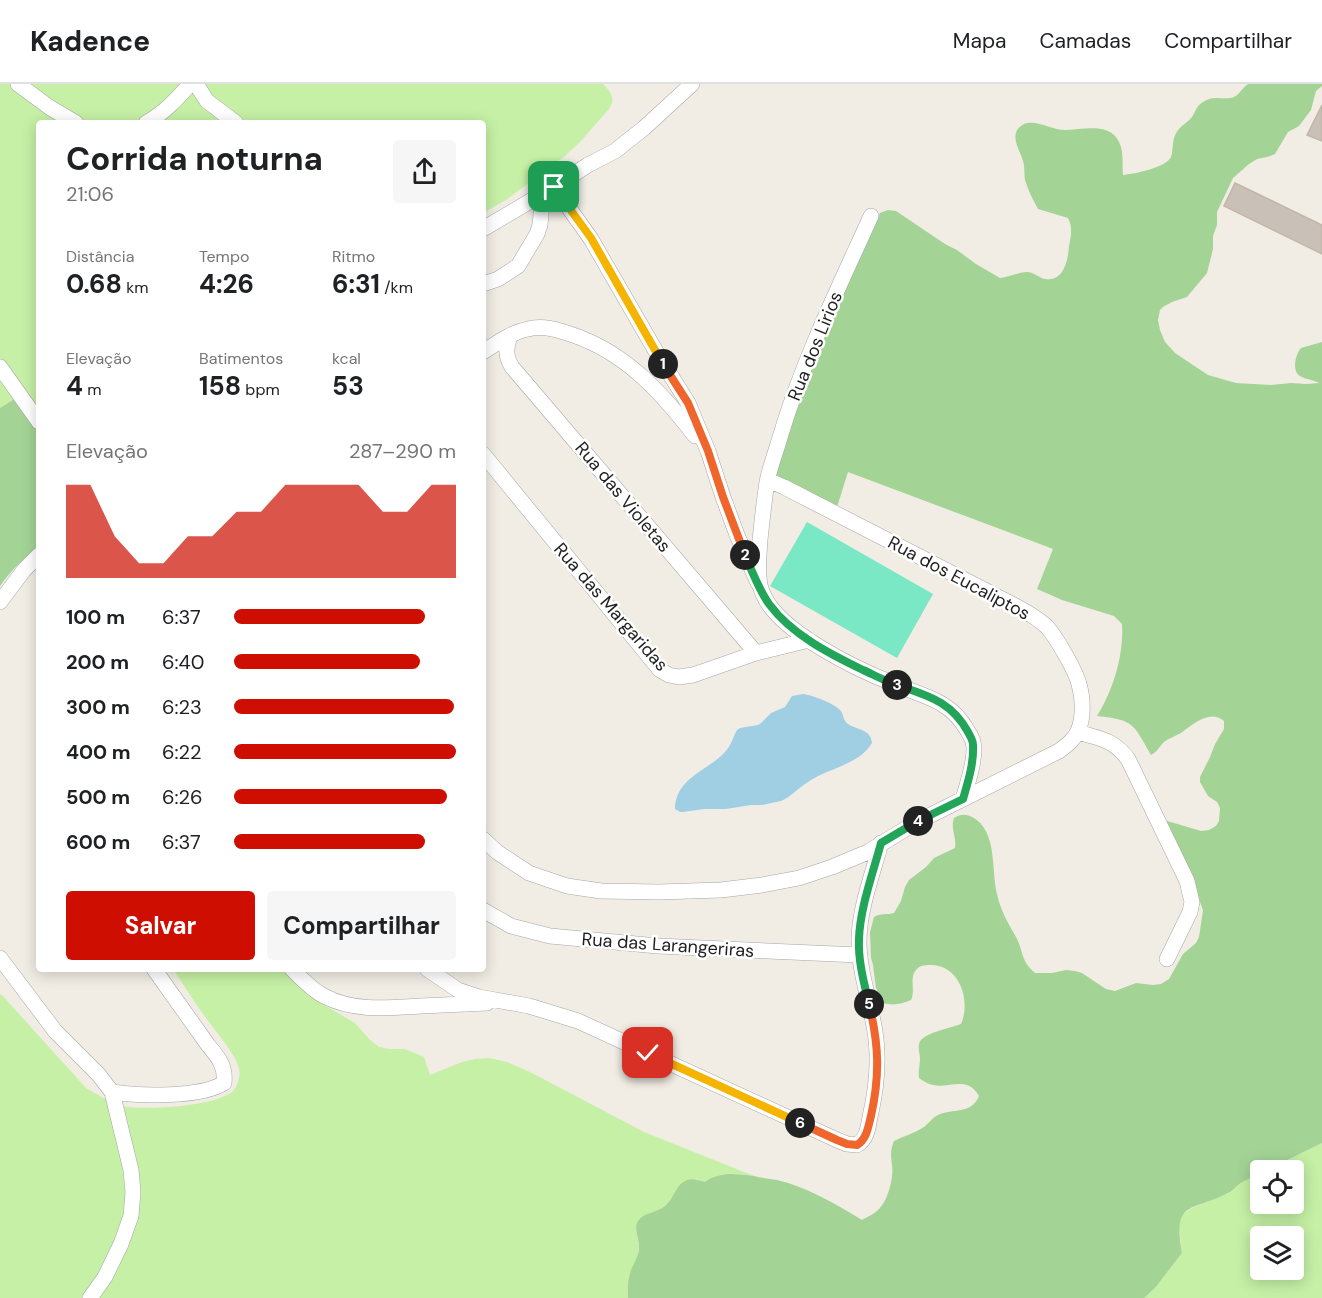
<!DOCTYPE html>
<html lang="pt">
<meta charset="utf-8">
<style>
:root{--surface:#fff;--page:#f6f6f6;--text:#202124;--muted:#757577;--line:#e0e0e0;--accent:#ce0e00}
body{margin:0;font-family:"DM Sans",sans-serif;background:var(--page);color:var(--text);height:100vh;display:flex;flex-direction:column;font-size:22px;white-space:nowrap}
*{box-sizing:border-box;margin:0}
p{font-size:20px;color:var(--muted)}
.icon{flex:none;width:33px;height:33px;fill:none;stroke:currentColor;stroke-width:2;stroke-linecap:round;stroke-linejoin:round}
.map{position:relative;flex:1;overflow:hidden}
.sheet{position:absolute;left:36px;top:36px;width:450px;height:852px;display:flex;flex-direction:column;background:var(--surface);border-radius:6px;box-shadow:0 3px 15px #0003}
.sheet>*{flex:none}
.controls{position:absolute;left:1250px;top:1076px;display:grid;gap:12px}
.controls a{display:grid;place-items:center;width:54px;height:54px;border-radius:6px;background:var(--surface);box-shadow:0 3px 15px #0003;font-size:30px}
.pin{position:absolute;display:grid;place-items:center;width:51px;height:51px;color:#fff;margin:-26px;border-radius:12px;box-shadow:0 3px 9px #0006}
.km{position:absolute;width:30px;height:30px;margin:-15px;border-radius:50%;background:#222;color:#fff;font-size:16px;line-height:30px;text-align:center}
.round{display:grid;place-items:center;flex:none;width:63px;height:63px;border-radius:6px;background:var(--page)}
.headline{display:flex;align-items:center;justify-content:space-between;height:102px;padding:0 30px}
h1{font-size:33px;font-weight:700;line-height:45px}
.metrics{display:grid;grid-template-columns:repeat(3,1fr);gap:9px;height:102px;padding:6px 30px}
.metrics div{display:grid;align-content:center}
.metrics b{font-size:26px;font-weight:700}
.metrics small{font-size:16px;font-weight:400}
.metrics p{font-size:16px}
.chart{height:168px;padding:12px 30px}
.chart p{display:flex;justify-content:space-between}
.chart svg{width:100%;height:108px;margin-top:6px;fill:var(--accent);opacity:.7}
.button{display:flex;gap:12px;margin-top:auto;padding:12px 30px}
.button a{flex:1;height:69px;border-radius:6px;background:var(--accent);color:#fff;font-size:24px;font-weight:700;line-height:69px;text-align:center}
.button a+a{background:var(--page);color:var(--text)}
ul{padding:0 30px;list-style:none;font-size:20px}
li{display:grid;grid-template-columns:96px 72px 1fr;align-items:center;height:45px}
li i{height:15px;border-radius:8px;background:var(--accent)}
header{display:flex;align-items:center;gap:36px;box-sizing:border-box;height:84px;padding:0 30px;background:var(--surface);border-bottom:2px solid var(--line)}
header strong{font-size:28px}
nav{display:flex;gap:33px;margin-inline-start:auto;font-size:21px}
.map>svg:first-child{display:block}
</style>
<header>
<strong>Kadence</strong>
<nav><a>Mapa</a><a>Camadas</a><a>Compartilhar</a></nav>
</header>
<div class="map">
<svg width="1322" height="1214" viewBox="0 0 1322 1214">
<rect width="100%" height="100%" fill="#f1ede4"/>
<path fill="#c5f0a5" fill-rule="evenodd" d="M0,0h603c8,8 13,14 6,25l-29,33 -15,14 -59,44 -23,13v-90h-444v290l-23,-15 -16,10z
M173,885h109l14,15 13,12 46,27 15,17 9,7 11,2h15l19,8 6,18 32,-13 13,-3 14,-1 18,4 25,11 112,59 110,44c-18,-3 -34,-5 -49,6l-9,-3 -19,11 -10,14 -31,23 3,20 -2,11 -6,13 -4,19 1,8h-628v-303l1,-1 85,94c12,7 23,14 37,18 20,5 98,0 111,-16 4,-5 7,-16 5,-22 -3,-13 -22,-35 -30,-46 -13,-17 -24,-35 -36,-53z
M1322,1059v155h-178l11,-10 27,-35 -3,-24v-8l3,-6 10,-7 39,-16 8,-9 21,-10v30h33v-33h-26zM1260,1152h33v33h-33z"/>
<path fill="#a3d495" d="M1248,0h74v2l-6,5 -5,19 -12,16 -11,6 -13,22 -8,3 -10,2 -8,5 -16,14 -16,34v13l-4,11v13l-6,24 -20,24 -15,5 -9,5 -3,3 -2,10 2,10 5,12 10,11 33,22 28,8 35,2 20,-2 15,1 13,-1c-5,-3 -15,-4 -19,-7 -9,-6 -4,-22 1,-28l21,-6v801l-55,27h-7v3c-7,4 -15,7 -21,11 -4,3 -6,7 -11,9 -37,19 -56,7 -46,60l-27,35 -11,10h-516c-1,-9 0,-19 3,-28 3,-7 7,-13 8,-21 1,-9 -6,-20 -1,-28 6,-9 20,-8 28,-16 8,-7 10,-21 21,-25 6,-2 12,0 18,2 15,-11 32,-8 49,-6 8,2 16,3 23,4 30,7 59,24 85,40 5,-3 12,-6 16,-10 10,-9 16,-33 14,-45 -1,-9 -2,-15 2,-24 10,-5 21,-8 30,-14 5,-4 8,-9 14,-12 15,-7 33,0 41,-19 -12,-21 -29,-7 -46,-11 -5,-1 -10,-4 -14,-7 -1,-7 1,-13 1,-19 0,-5 -2,-10 -1,-15 2,-11 32,-16 42,-20 10,-23 -1,-58 -29,-59 -5,0 -11,0 -14,3 -10,8 -2,22 -7,32 -9,4 -18,6 -28,3l-7,-15 -3,-23 -2,-7 -1,-26 4,-15c6,-4 13,-2 20,-4l7,-12 4,-14 4,-7 17,-13 8,-9 21,-10c2,-11 -5,-19 -1,-30 7,-4 11,-4 18,-1 26,13 19,54 25,77 3,15 11,29 19,43 8,15 4,23 19,36h17l14,-3 9,1 7,2 24,16 9,2 21,-8 17,2 8,-1 8,-5 14,-25 13,-11 3,-6 4,-27 -7,-19 -32,-71 37,11 8,-1 7,-4 3,-5 1,-13 -3,-6 -9,-6 -8,-14v-5l10,-20 5,-13 9,-15v-8c-15,-12 -30,3 -43,12 -5,3 -12,5 -17,9 -5,5 -7,10 -13,13 -18,-31 -16,-35 -54,-39 16,-26 27,-61 25,-92l-8,-8 -52,-16 -25,-11 16,-40 -205,-77 -11,35 -63,-31 40,-118 66,-145 8,-3 8,1 49,33 12,6 19,14 24,14c9,-1 19,-6 27,-6 7,0 12,6 18,7 19,3 23,-19 24,-33 2,-10 4,-19 -1,-28l-30,-9c-5,-9 -10,-19 -13,-29 -1,-6 0,-13 -2,-19 -3,-11 -16,-28 1,-37 12,-5 28,6 41,6 15,0 37,-6 49,5 11,11 8,26 9,40 11,-1 44,-8 48,-18 3,-9 0,-18 7,-27 4,-5 10,-8 14,-13 4,-6 4,-11 11,-15 11,-8 21,-1 31,-5 5,-2 8,-9 14,-13z
M16,314l23,33v115c-15,12 -28,24 -39,40v-178z"/>
<path fill="#7ae7c5" d="M807,438l126,72 -36,64 -127,-72z"/>
<path fill="#a0cfe3" d="M803,610c9,1 33,10 38,17 3,5 2,9 7,13 9,6 23,5 24,19 -13,22 -44,25 -64,39 -10,6 -17,15 -27,19l-19,4h-11l-25,4h-22l-21,3h-3l-5,-3c0,-31 34,-39 50,-57 6,-6 8,-15 12,-22l3,-2 18,-3 3,-2 10,-10 14,-6 7,-11z"/>
<path fill="#c9c0b7" stroke="#c4b5a5" stroke-width="1.5" d="M1322,21v36l-15,-6z
M1235,99l87,42v29l-98,-48z"/>
<g fill="none" stroke-linecap="round" stroke-linejoin="round">
<defs>
<path id="minor" d="M18,0l31,23 27,16
M196,0l11,17 29,22
M146,39c18,-10 31,-24 44,-39
M554,103l37,52 67,116 30,48 20,48 15,46 14,38 21,48
M871,132c-32,71 -67,142 -90,218 -4,15 -11,32 -14,48 -3,19 -5,39 -7,58 -1,17 -4,39 3,54 15,37 93,75 129,89 29,13 58,16 75,47 2,3 5,8 6,12 4,13 -6,44 -10,57
M483,145l71,-42 34,-22 27,-14 29,-23 48,-44
M483,200l15,-5 20,-13 19,-32 3,-9 3,-32
M510,252c-4,12 -5,20 2,31l244,286
M483,268c14,-9 29,-20 45,-23 15,-4 31,1 45,6 53,18 89,58 122,101
M0,283l39,55
M483,370l177,216 9,5 10,2 14,-2 63,-22 53,-13
M0,518l24,-32 15,-15
M1078,648c22,7 35,7 50,27l59,122 5,21 -2,10 -23,47
M483,755l14,13 32,21 38,13 34,5 58,1 62,-2 41,-5 37,-7 33,-11 36,-15 47,-29 144,-72c8,-6 15,-11 19,-20 6,-14 5,-33 1,-47 -3,-13 -23,-47 -32,-57 -11,-11 -26,-18 -39,-25l-224,-115 -16,-7
M483,826l28,16 39,10 108,10 201,9
M0,874l55,73 43,43 14,18 19,78 2,22 -2,24 -10,28 -16,33 -15,21
M292,885c10,10 20,21 32,27 30,16 65,12 97,10 22,-1 44,-2 66,-3
M427,885l31,21 21,7 50,9 49,15 259,119 10,4 10,1c10,-6 11,-17 13,-28 7,-30 10,-60 4,-91 -5,-28 -15,-56 -15,-85 0,-32 14,-68 22,-98
M112,1008c28,4 88,6 112,-9 2,-17 -6,-26 -16,-38l-54,-76"/>
</defs>
<use href="#minor" stroke="#a6a6a6" stroke-width="16"/>
<use href="#minor" stroke="#fff" stroke-width="15"/>
</g>
<g fill="none" stroke-linecap="round" stroke-linejoin="round">
<defs>
<path id="split-1" d="M554,103l37,51 72,126"/>
<path id="split-2" d="M663,280l25,39 20,48 15,46 22,58"/>
<path id="split-3" d="M745,471c7,16 14,35 24,49 23,31 61,50 94,66 11,5 22,11 34,15"/>
<path id="split-4" d="M897,601c31,11 54,16 71,47 2,4 5,8 5,13 1,18 -5,37 -10,54l-45,22"/>
<path id="split-5" d="M869,920c-5,-21 -11,-43 -10,-65 1,-31 14,-66 22,-96l37,-22"/>
<path id="split-6" d="M800,1039l37,17 10,4 10,1c10,-6 11,-18 14,-29 9,-41 8,-71 -2,-112"/>
<path id="split-7" d="M648,969l152,70"/>
</defs>
<use href="#split-1" stroke="#fff" stroke-width="12"/>
<use href="#split-2" stroke="#fff" stroke-width="12"/>
<use href="#split-3" stroke="#fff" stroke-width="12"/>
<use href="#split-4" stroke="#fff" stroke-width="12"/>
<use href="#split-5" stroke="#fff" stroke-width="12"/>
<use href="#split-6" stroke="#fff" stroke-width="12"/>
<use href="#split-7" stroke="#fff" stroke-width="12"/>
<use href="#split-1" stroke="#f5b400" stroke-width="8"/>
<use href="#split-2" stroke="#f0652b" stroke-width="8"/>
<use href="#split-3" stroke="#22a559" stroke-width="8"/>
<use href="#split-4" stroke="#22a559" stroke-width="8"/>
<use href="#split-5" stroke="#22a559" stroke-width="8"/>
<use href="#split-6" stroke="#f0652b" stroke-width="8"/>
<use href="#split-7" stroke="#f5b400" stroke-width="8"/>
</g>
<g text-anchor="middle" stroke-width="5" stroke-linejoin="round" paint-order="stroke">
<g font-size="18" fill="#1f1f1f" stroke="#fff">
<text transform="translate(815 262) rotate(-68)" y="6">Rua dos Lirios</text>
<text transform="translate(623 413) rotate(50)" y="6">Rua das Violetas</text>
<text transform="translate(959 494) rotate(28)" y="6">Rua dos Eucaliptos</text>
<text transform="translate(611 523) rotate(49)" y="6">Rua das Margaridas</text>
<text transform="translate(668 861) rotate(4)" y="6">Rua das Larangeriras</text>
</g>
</g>
</svg>
<div class="controls">
<a><svg class="icon" aria-label="locate" viewBox="0 0 24 24"><circle cx="12" cy="12" r="6"/><path d="M12 2v4M12 18v4M2 12h4M18 12h4"/></svg></a>
<a><svg class="icon" aria-label="layers" viewBox="0 0 24 24"><path d="M12 4l9 5-9 5-9-5zM3 14l9 5 9-5"/></svg></a>
</div>
<div class="pin" style="left:554px;top:103px;background:#1e9e55"><svg class="icon" aria-label="arrive" viewBox="0 0 24 24"><path d="M6 21V4h12l-3 4 3 4H6"/></svg></div>
<div class="pin" style="left:648px;top:969px;background:#d93025"><svg class="icon" aria-label="check" viewBox="0 0 24 24"><path d="M5 12l5 5 9-10"/></svg></div>
<b class="km" style="left:663px;top:280px">1</b>
<b class="km" style="left:745px;top:471px">2</b>
<b class="km" style="left:897px;top:601px">3</b>
<b class="km" style="left:918px;top:737px">4</b>
<b class="km" style="left:869px;top:920px">5</b>
<b class="km" style="left:800px;top:1039px">6</b>
<section class="sheet">
<div class="headline"><div><h1>Corrida noturna</h1><p>21:06</p></div><a class="round"><svg class="icon" aria-label="share" viewBox="0 0 24 24"><path d="M12 15V3M7 8l5-5 5 5M5 13v7h14v-7"/></svg></a></div>
<div class="metrics">
<div><p>Distância</p><b>0.68<small> km</small></b></div>
<div><p>Tempo</p><b>4:26</b></div>
<div><p>Ritmo</p><b>6:31<small> /km</small></b></div>
</div>
<div class="metrics">
<div><p>Elevação</p><b>4<small> m</small></b></div>
<div><p>Batimentos</p><b>158<small> bpm</small></b></div>
<div><p>kcal</p><b>53</b></div>
</div>
<div class="chart"><p><span>Elevação</span>287–290 m</p>
<svg viewBox="0 0 160 44" preserveAspectRatio="none"><path d="M0 44V6L10 6L20 27L30 38L40 38L50 27L60 27L70 17L80 17L90 6L100 6L110 6L120 6L130 17L140 17L150 6L160 6V44z"/></svg>
</div>
<ul>
<li><b>100 m</b>6:37<i style="width:86%"></i></li>
<li><b>200 m</b>6:40<i style="width:84%"></i></li>
<li><b>300 m</b>6:23<i style="width:99%"></i></li>
<li><b>400 m</b>6:22<i style="width:100%"></i></li>
<li><b>500 m</b>6:26<i style="width:96%"></i></li>
<li><b>600 m</b>6:37<i style="width:86%"></i></li>
</ul>
<div class="button"><a>Salvar</a><a>Compartilhar</a></div>
</section>
</div>
